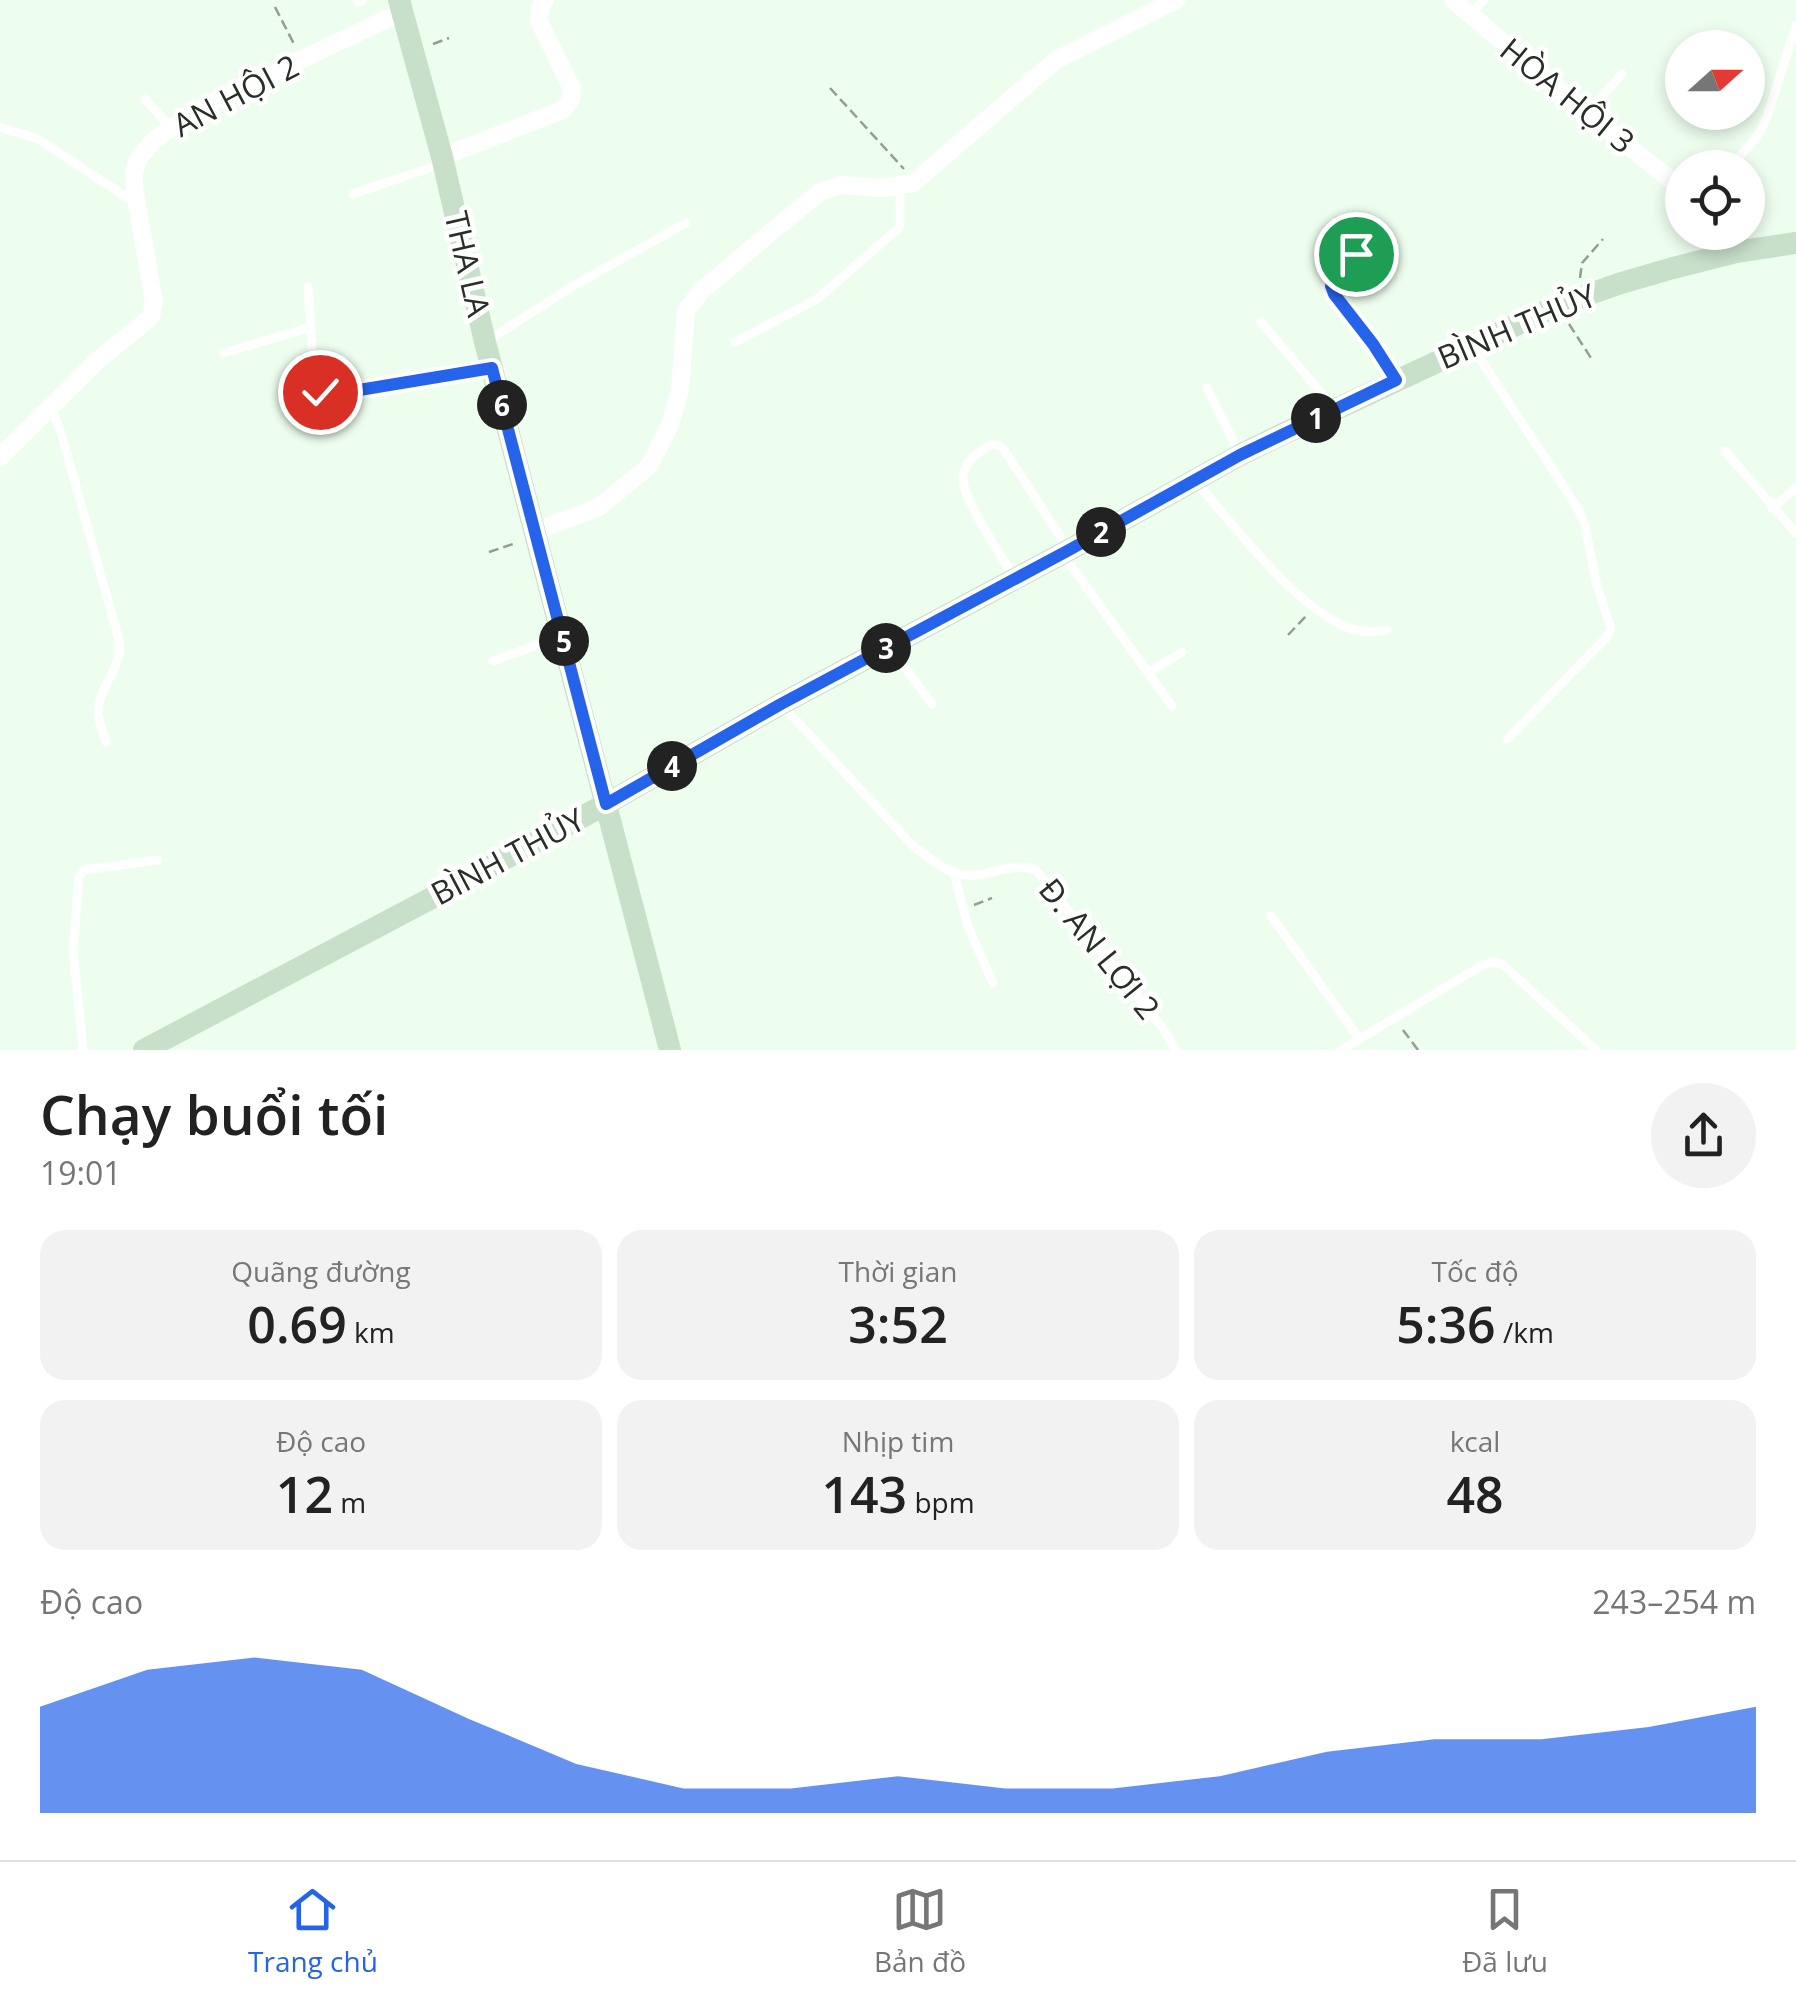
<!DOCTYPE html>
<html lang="vi">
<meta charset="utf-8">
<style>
:root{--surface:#fff;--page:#f2f2f2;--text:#222;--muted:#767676;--line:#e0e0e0;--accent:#2563eb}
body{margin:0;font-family:"Open Sans",sans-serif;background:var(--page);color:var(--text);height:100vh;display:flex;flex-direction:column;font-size:38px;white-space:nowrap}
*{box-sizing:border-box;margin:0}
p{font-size:32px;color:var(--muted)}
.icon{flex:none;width:55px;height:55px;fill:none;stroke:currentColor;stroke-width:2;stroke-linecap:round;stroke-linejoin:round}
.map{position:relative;height:1050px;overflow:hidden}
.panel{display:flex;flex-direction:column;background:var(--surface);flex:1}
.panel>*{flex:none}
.needle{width:65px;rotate:69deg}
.fabs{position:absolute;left:1665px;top:30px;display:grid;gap:20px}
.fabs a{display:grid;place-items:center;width:100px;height:100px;border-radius:50%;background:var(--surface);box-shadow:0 5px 15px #0003;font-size:50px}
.pin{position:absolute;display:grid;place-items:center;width:85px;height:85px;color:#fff;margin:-42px;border:5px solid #fff;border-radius:50%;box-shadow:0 2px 10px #0007}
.km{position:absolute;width:50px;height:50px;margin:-25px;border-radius:50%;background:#222;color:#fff;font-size:28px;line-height:50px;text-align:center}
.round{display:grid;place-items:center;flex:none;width:105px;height:105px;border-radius:52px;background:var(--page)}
.headline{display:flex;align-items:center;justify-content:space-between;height:170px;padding:0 40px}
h1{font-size:55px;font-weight:600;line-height:75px}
.figures{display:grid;grid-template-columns:repeat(3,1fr);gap:15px;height:170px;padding:10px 40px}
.figures div{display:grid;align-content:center;border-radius:25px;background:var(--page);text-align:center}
.figures b{font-size:50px;font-weight:600}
.figures small{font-size:28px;font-weight:400}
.figures p{font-size:28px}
.chart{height:280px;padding:20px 40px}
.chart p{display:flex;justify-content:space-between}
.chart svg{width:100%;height:180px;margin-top:10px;fill:var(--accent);opacity:.7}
.tab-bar{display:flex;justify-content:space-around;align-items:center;height:140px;border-top:2px solid var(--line);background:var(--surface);font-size:28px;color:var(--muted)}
.tab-bar a{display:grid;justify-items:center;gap:5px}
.tab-bar .selected{color:var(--accent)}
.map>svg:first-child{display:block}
</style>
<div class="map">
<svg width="1796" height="1050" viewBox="0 0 1796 1050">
<rect width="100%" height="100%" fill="#edfeee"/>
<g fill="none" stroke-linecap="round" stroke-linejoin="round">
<path stroke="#919e91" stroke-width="2.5" stroke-dasharray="10 5" stroke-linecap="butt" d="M275,7l20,39
M433,44l16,-6
M830,88l74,81
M1580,278l2,-15 21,-24
M1569,324l22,34
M489,552l27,-9
M1288,635l19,-20
M974,905l18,-7
M1403,1030l15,20"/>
<path stroke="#fff" stroke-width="9" d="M358,2l5,-2
M1471,14l13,-14
M145,99l26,29
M1587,113l35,-39
M0,127l38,12 96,63
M1730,168l28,-33 9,-18 29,-92
M353,194l88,-30
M1356,254c-10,12 -27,24 -22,41l39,49 22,33
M308,287l6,92 6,13 9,3 163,-27
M1261,322l73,86
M487,341l86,-55 113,-63
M735,342l82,-43 83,-72v-42
M1473,348l104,159 8,18 11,57 15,47 -5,9 -99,101
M224,353l87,-26
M1207,388l32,64
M51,406l11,30 58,208c0,26 -20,42 -22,65 -1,11 5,22 8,33
M1725,451l71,82
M1196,482c40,45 97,124 153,146 12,5 25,4 38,2
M1772,508l24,-20
M1064,556l108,150
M1014,577c-12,-20 -53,-80 -51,-100 1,-16 18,-28 31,-33l9,4 64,99
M889,646l43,58
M493,661l68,-25
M1148,673l34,-21
M783,706l130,140c13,9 27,22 42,27 27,9 53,-13 81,-3l126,157 14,23
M954,873l14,54 25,56
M1271,916l88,122
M83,1050l-10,-101 6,-72 5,-7 74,-10
M1341,1050l140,-84 11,-4 10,2 94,86"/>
<path stroke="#fff" stroke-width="18" d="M1453,0l134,113 95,76
M442,157l120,-47 9,-10 1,-11 -33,-68 1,-13 5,-8
M1721,232l15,20
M0,457l98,-97 53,-43 3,-15 -20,-114v-16l4,-13 16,-19 17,-12 46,-29 185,-87
M536,531l63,-24 50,-41 21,-41 10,-35 6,-79 15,-20 76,-64 44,-36 22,-6 38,3 32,-5 143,-123 120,-60"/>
<path stroke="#c8dfca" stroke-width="22" d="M399,0l43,157 43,185 185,708
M144,1050l299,-158 163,-88 175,-100 288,-154 171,-95 45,-22 272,-127 61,-22 55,-16 63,-16 60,-9"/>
</g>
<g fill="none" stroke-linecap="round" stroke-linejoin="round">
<defs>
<path id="route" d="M320,392l9,3 163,-27 114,436 175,-100 288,-154 171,-95 156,-75 -23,-36 -39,-50 -3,-8 3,-7 22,-25"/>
</defs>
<use href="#route" stroke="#fff" stroke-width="20"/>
<use href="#route" stroke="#2563eb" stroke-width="12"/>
</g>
<g text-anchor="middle" stroke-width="10" stroke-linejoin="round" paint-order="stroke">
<g font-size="32" fill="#272f27" stroke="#fff">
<text transform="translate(236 96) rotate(-28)" y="11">AN HỘI 2</text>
<text transform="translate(1567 96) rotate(39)" y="11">HÒA HỘI 3</text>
<text transform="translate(467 264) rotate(77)" y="11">THA LA</text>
<text transform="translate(1517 327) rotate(-23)" y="11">BÌNH THỦY</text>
<text transform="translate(508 857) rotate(-28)" y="11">BÌNH THỦY</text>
<text transform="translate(1099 949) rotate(51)" y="11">Đ. AN LỢI 2</text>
</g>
</g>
</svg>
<div class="fabs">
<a><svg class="needle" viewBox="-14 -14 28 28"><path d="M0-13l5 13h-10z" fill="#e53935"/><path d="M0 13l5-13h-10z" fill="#767676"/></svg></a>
<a><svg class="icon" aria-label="locate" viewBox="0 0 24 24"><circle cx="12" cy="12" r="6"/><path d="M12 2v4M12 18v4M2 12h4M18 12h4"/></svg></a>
</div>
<div class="pin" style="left:1356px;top:254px;background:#1e9e55"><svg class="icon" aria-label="arrive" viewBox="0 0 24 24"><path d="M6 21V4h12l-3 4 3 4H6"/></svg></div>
<div class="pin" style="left:320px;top:392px;background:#d93025"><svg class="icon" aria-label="check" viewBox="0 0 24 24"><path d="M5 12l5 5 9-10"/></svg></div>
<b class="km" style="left:1316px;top:418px">1</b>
<b class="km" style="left:1101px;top:532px">2</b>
<b class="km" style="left:886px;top:648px">3</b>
<b class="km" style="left:672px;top:766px">4</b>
<b class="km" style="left:564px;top:641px">5</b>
<b class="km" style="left:502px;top:405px">6</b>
</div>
<section class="panel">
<div class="headline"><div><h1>Chạy buổi tối</h1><p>19:01</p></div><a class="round"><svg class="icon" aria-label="share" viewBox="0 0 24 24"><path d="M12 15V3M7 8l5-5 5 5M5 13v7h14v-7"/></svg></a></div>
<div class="figures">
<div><p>Quãng đường</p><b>0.69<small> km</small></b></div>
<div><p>Thời gian</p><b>3:52</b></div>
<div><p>Tốc độ</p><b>5:36<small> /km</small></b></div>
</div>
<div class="figures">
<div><p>Độ cao</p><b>12<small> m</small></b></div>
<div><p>Nhịp tim</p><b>143<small> bpm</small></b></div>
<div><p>kcal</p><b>48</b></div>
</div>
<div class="chart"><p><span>Độ cao</span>243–254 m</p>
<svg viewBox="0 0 160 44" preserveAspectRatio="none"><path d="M0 44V18L10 9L20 6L30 9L40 21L50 32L60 38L70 38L80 35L90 38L100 38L110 35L120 29L130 26L140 26L150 23L160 18V44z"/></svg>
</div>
</section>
<nav class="tab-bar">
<a class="selected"><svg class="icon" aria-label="home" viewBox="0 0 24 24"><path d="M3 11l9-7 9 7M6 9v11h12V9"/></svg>Trang chủ</a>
<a><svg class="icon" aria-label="map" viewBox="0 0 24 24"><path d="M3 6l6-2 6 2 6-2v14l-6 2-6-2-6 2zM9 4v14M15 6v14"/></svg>Bản đồ</a>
<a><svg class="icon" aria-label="saved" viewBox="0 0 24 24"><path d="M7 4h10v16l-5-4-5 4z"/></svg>Đã lưu</a>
</nav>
